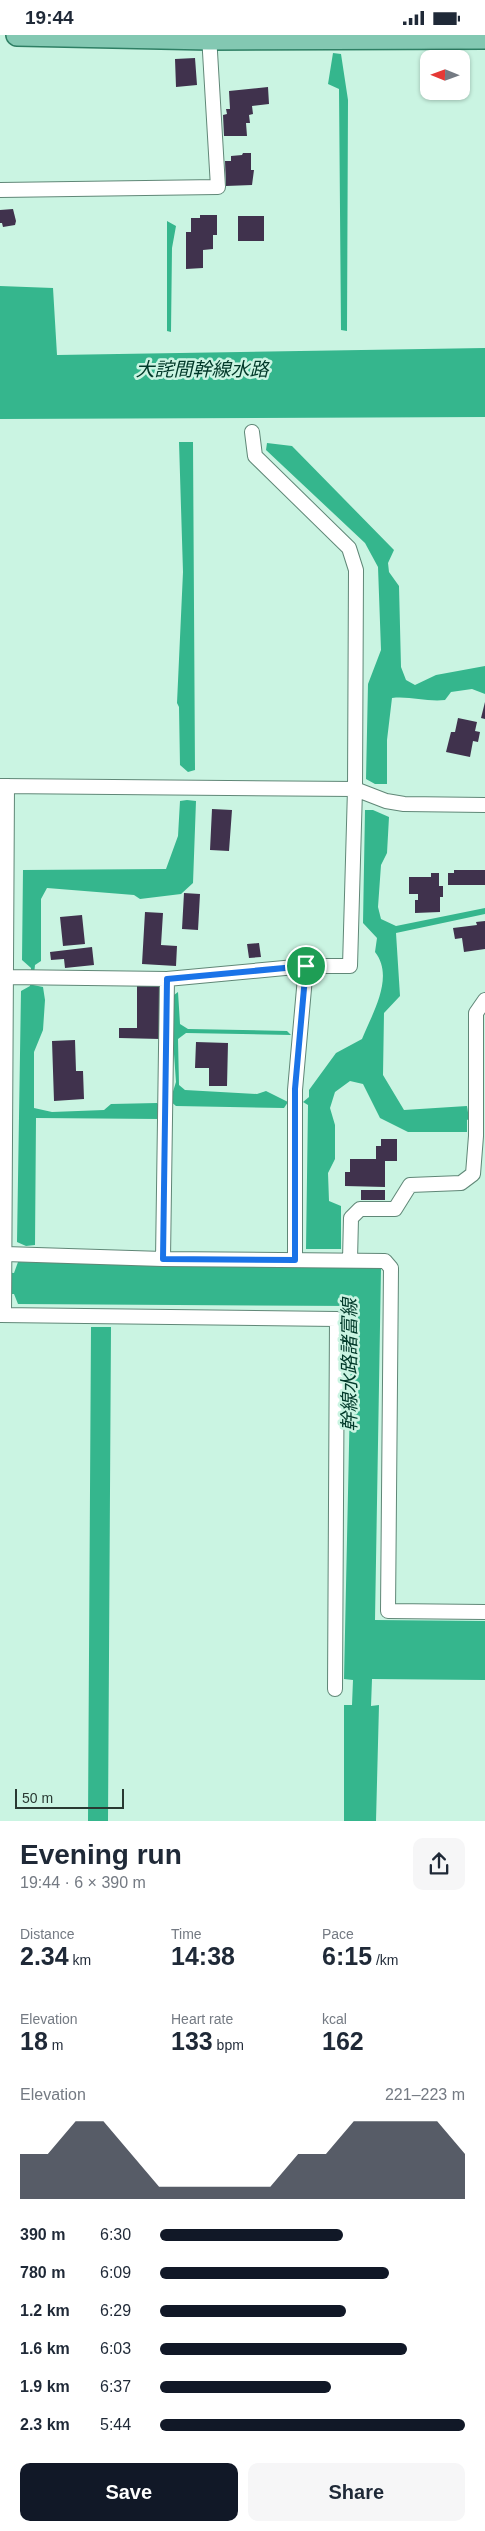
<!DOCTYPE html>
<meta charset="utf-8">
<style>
:root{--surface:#fff;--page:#f6f6f7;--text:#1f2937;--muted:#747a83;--accent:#111827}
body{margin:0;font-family:Helvetica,"Noto Sans JP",sans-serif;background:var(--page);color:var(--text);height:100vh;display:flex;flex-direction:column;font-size:19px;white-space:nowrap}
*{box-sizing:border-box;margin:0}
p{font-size:16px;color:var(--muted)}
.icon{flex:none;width:28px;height:28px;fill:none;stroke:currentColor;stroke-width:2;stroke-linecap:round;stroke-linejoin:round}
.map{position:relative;height:1786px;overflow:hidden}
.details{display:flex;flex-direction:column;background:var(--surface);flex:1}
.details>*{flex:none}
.needle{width:32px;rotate:271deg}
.fabs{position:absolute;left:420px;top:15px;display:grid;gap:10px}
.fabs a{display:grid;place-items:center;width:50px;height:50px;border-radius:10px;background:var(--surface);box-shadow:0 1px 4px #0004;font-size:25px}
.scale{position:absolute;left:15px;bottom:12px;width:109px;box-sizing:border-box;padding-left:5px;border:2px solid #293932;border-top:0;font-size:14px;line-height:18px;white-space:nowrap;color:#293932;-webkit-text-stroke:4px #caf4e2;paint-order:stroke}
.pin{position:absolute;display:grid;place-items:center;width:42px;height:42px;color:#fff;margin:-21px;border:2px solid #fff;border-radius:50%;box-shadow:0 1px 5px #0007}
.round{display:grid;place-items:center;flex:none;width:52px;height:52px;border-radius:10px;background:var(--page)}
.overview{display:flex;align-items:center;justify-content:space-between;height:85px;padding:0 20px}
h1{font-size:28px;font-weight:700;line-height:38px}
.figures{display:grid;grid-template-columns:repeat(3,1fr);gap:8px;height:85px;padding:5px 20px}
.figures div{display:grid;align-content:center}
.figures b{font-size:25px;font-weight:700}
.figures small{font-size:14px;font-weight:400}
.figures p{font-size:14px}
.chart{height:140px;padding:10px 20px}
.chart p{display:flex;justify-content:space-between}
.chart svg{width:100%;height:90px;margin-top:5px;fill:var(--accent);opacity:.7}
.primary-button{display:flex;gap:10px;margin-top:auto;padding:10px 20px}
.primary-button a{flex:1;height:58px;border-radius:10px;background:var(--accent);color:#fff;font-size:20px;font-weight:700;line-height:58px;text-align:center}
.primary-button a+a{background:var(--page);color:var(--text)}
ul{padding:0 20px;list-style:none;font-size:16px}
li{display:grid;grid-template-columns:80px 60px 1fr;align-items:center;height:38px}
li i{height:12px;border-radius:6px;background:var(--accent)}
.status{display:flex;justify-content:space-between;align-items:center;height:35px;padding:0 25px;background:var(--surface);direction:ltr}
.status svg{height:14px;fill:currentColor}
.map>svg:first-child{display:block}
</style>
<div class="status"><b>19:44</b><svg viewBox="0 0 49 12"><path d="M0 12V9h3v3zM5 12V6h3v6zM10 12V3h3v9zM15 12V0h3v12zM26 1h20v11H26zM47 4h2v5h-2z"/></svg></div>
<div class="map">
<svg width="485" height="1786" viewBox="0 0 485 1786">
<rect width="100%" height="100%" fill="#caf4e2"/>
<path fill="#35b68d" d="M333,18l8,1 7,46 -1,231 -6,-1 -2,-241 -11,-5z
M167,186l9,5 -4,22 -1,84 -4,-1z
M0,251l53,2 4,67 428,-7v69l-485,2z
M179,407h14l2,328 -7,2 -8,-7 -1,-58 -2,-4 6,-131z
M267,408l25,3 102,104 -6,13 1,9 10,14 2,81 5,13 9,5 21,-10 49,-9v28l-13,-5 -21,3 -6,8c-18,2 -35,-4 -53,-2l-5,42v44h-12l-9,-5 2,-95 13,-34 -3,-83 -13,-24 -99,-93z
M187,765l9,1 -3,82 -12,11 -41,5 -6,-4 -87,-7 -6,11v62l-6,4 -2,20 10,2 2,13 -2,30 -9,22v56l18,4 52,-2 7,-6 46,-1 4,4 -1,12 -124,-1 -1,127 -9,1 -9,-4 4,-251 9,-5 1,-18 -9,-8 1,-90 143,-1 12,-33 2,-35z
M365,775h8l16,7 -2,36 -6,12 -3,42 3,12 15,7 89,-18v6l-89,19 4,63 -16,17 -1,62 21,35 63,-4 2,13 -2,1v12h-59l-28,-14 -17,-34 -13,-3 -15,11 -5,16 5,17v34l-7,14 1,28 12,5v43h-35l2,-144 -5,-3 6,-5v-7l27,-37 26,-14c10,-25 33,-62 13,-87l2,-14 -14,-15z
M178,957l2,32 8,5 99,2 4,4 -105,-2 -8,6 1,46 6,5 72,4 9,-3 22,11 -4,6 -108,-2 -6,-5 6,-19 -3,-42 1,-45z
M18,1227l363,6 -6,352 110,1v59l-113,-1 -1,27 8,-1 -3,116h-32v-116h8l1,-25 -9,-1 8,-373 -334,-2 -4,-10h-14v-22l14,1z
M91,1292h20l-3,494h-20z"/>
<path fill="#40324d" d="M195,23l2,27 -21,2 -1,-28z
M268,52l1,17 -17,2 1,8 -4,1 1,8h-4l1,13h-23l-1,-21 4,-1 -1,-5h4l-1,-18z
M243,118h8v17h3l-2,15 -26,1 -1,-25h6v-5l11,-1z
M13,174l3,12 -1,4 -12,2 -1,-4h-2v-13z
M200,180h17v20h-4v14l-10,1v18l-17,1v-37h5v-14h9z
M238,181h26v25h-26z
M485,667v17l-4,-1z
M458,683l19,4 -2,9 5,1 -2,10 -5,-1 -3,16 -24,-5 5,-20h4z
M212,774l20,1 -3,41 -19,-1z
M454,835h31v15h-37v-12h6z
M431,838h8v13h4v11h-3v15l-25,1v-13h3v-6h-9v-17h22z
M184,858l16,1 -2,36 -16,-1z
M145,877l18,1 -2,32 16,1 -1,20 -34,-2z
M82,880l3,29 -22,2 -3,-29z
M485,886v28l-21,3 -2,-14 -7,1 -2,-11 24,-3 -1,-3z
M259,908l2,14 -12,1 -2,-14z
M92,912l2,18 -29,3 -1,-9 -13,1 -1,-8z
M137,951h23v53l-41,-1v-10h18z
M75,1005l1,31h7l1,28 -30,2 -2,-60z
M196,1007l32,1 -1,43h-18v-18h-14z
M381,1104h16v22h-12v26l-40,-1v-14h5v-13h26v-13h5z
M361,1155h24v10h-24z"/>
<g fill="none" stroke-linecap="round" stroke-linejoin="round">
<defs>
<path id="minor" d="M0,155l218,-3 -9,-152
M0,751l355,3 31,12 18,3 81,1
M6,942l161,2 139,-13h44l5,-177 1,-219 -7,-22 -94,-92 -3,-24
M5,1219l158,5 222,2 6,7 -3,343 97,1
M163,1224l4,-280
M295,1225v-170l11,-124
M350,1225l1,-42 9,-9h35l15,-24 51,-2 12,-9 3,-38v-123l9,-13
M0,1280l337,4 -2,370
M4,1280l3,-529"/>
<path id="primary" d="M17,0l192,4 276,-1"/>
</defs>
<use href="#minor" stroke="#608777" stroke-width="16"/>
<use href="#primary" stroke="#2e7f64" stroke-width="24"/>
<use href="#minor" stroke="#fff" stroke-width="14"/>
<use href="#primary" stroke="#83c8b2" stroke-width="21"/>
</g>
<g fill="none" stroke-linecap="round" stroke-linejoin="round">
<defs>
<path id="route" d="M306,931l-11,123v171l-132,-1 4,-280z"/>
</defs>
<use href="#route" stroke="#fff" stroke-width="10"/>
<use href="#route" stroke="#1a73e8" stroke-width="6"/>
</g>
<g text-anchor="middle" stroke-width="5" stroke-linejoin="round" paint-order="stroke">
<g font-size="19" font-style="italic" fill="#003828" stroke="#caf4e2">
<text x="202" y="341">大詫間幹線水路</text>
<text transform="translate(349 1330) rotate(-90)" y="7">幹線水路諸富線</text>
</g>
</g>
</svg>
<div class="fabs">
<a><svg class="needle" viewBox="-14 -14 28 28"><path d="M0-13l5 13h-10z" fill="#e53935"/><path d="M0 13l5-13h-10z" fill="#747a83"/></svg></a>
</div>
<div class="scale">50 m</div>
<div class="pin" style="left:306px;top:931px;background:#1e9e55"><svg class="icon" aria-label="arrive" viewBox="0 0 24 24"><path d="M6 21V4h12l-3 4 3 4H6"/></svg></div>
</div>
<section class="details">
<div class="overview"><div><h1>Evening run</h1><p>19:44 · 6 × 390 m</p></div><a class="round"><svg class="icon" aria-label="share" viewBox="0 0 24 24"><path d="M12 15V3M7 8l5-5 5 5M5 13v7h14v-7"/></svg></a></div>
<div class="figures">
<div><p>Distance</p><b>2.34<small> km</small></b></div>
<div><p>Time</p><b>14:38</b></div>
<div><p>Pace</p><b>6:15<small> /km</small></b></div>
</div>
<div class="figures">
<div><p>Elevation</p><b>18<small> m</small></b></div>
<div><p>Heart rate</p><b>133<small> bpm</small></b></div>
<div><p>kcal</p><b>162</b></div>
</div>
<div class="chart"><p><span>Elevation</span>221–223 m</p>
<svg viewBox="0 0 160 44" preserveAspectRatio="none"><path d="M0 44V22L10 22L20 6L30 6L40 22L50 38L60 38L70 38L80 38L90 38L100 22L110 22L120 6L130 6L140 6L150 6L160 22V44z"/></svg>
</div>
<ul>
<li><b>390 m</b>6:30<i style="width:60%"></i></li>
<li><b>780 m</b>6:09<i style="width:75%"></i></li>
<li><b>1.2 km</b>6:29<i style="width:61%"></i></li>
<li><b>1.6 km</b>6:03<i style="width:81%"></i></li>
<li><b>1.9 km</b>6:37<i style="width:56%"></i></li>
<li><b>2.3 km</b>5:44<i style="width:100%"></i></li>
</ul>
<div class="primary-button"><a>Save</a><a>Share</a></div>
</section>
